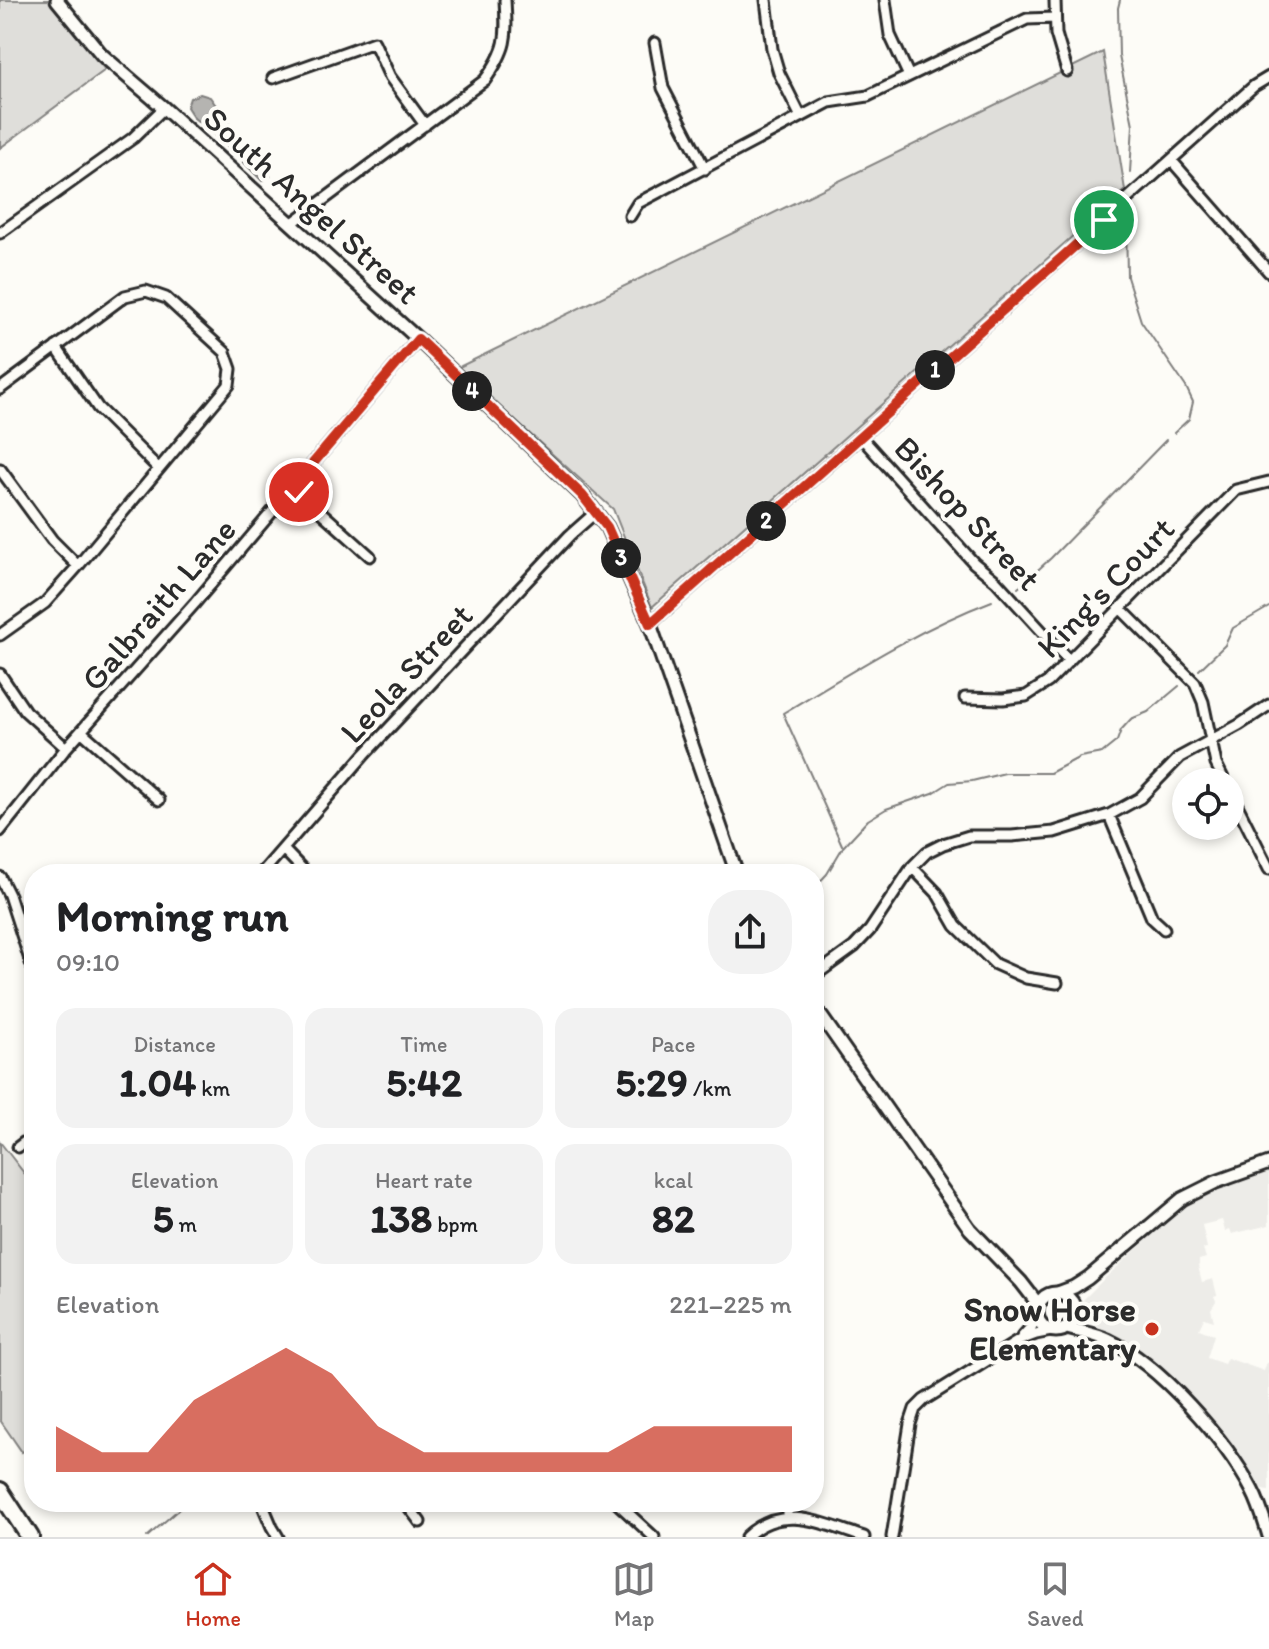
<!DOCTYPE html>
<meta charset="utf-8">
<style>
:root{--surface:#fff;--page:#f2f2f2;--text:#202124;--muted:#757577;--line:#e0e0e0;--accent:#c8321e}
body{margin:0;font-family:Itim,sans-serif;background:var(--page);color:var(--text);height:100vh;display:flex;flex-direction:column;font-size:30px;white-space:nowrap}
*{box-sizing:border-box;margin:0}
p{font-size:26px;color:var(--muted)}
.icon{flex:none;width:44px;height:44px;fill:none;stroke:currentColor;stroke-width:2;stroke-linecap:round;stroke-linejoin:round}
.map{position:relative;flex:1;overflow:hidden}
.side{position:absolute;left:24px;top:864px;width:800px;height:648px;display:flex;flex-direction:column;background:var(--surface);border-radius:32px;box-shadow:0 4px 12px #0003}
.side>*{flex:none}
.fabs{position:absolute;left:1172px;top:768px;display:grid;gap:16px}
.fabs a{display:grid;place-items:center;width:72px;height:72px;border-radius:50%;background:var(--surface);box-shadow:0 4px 12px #0003;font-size:40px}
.pin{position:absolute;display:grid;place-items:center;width:68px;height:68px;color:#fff;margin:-34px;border:4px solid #fff;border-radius:50%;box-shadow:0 2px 8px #0007}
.km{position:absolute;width:40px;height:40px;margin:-20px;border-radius:50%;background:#222;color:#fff;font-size:22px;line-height:40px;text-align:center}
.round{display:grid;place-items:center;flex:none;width:84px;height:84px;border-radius:32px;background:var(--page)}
.head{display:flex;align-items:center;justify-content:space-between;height:136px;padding:0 32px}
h1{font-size:44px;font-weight:700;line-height:60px}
.figures{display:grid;grid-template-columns:repeat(3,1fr);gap:12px;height:136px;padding:8px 32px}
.figures div{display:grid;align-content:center;border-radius:20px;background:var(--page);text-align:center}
.figures b{font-size:40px;font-weight:700}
.figures small{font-size:22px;font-weight:400}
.figures p{font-size:22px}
.chart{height:224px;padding:16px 32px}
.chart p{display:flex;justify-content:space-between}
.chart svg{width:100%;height:144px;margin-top:8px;fill:var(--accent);opacity:.7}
.dock{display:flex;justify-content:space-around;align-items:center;height:112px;border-top:2px solid var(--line);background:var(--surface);font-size:22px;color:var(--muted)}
.dock a{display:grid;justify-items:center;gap:4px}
.dock .on{color:var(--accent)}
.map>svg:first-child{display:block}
</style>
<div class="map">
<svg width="1269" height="1537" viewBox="0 0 1269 1537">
<rect width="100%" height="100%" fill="#fdfcf7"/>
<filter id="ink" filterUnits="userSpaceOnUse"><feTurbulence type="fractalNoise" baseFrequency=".0125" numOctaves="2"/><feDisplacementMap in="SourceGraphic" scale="16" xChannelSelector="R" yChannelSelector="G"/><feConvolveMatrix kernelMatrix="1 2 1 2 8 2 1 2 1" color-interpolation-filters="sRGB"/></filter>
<g filter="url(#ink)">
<path fill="#edece8" d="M1269,1169v56l-37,9 -2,-5 -5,2 -3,-11 -20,5 5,23 -4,1 3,9 -7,2v5l-1,1 4,16 11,-3 4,16 -3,1 2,5 -5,8 3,12 -10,-3 -5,11 15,6 -7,23 17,6 3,-6 37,13 3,-9 2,1v127l-7,-1 -24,-39 -35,-42 -63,-58 -55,-31 -5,-7 1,-10 25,-25 81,-73 26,-16z"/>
<path fill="#dfdeda" stroke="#858482" stroke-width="2" d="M0,0h50l55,70 -105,78z
M1103,52l22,138 -473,417 -39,-98 -156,-141z
M0,1142l34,44v258l-12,8 -22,-32z"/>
<path fill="#b5b4b1" stroke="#7e7d7b" stroke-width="2" d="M200,94l10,3 48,67 12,12 -8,5 -39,-40 -29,-23 -7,-11 3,-9z"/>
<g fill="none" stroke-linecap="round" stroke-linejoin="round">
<path stroke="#7e7d7b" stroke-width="2" d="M1120,0l-2,8 1,48 14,69 -3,47
M1126,216l1,61 14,44 45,66 7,15 -4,17 -15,14
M1018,588l33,-30 115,-118
M1199,670l26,-25 8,-17 36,-21
M842,845l-59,-132c68,-41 135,-84 209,-112
M814,888l13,-14 16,-27 25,-27 18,-11 47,-16 16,-10 23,-2 33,-8h45l30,-16 22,-4 15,-12 4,-11 10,-11 17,-7 31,-26
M147,1537l40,-35"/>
<defs>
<path id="minor" d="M766,0l6,49 7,24 22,44
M885,0l5,35 19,41
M1055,0l1,34 11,37
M655,43l8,45 42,81
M273,78l101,-36 16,35 35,48
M1171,160l98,112
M630,216l8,-13 191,-101 39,-6 159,-77 28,-1
M291,224l194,-144c23,-32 22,-42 20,-80
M0,233l133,-95 31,-30
M56,347l42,61 61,61
M0,389l125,-93 21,-5 20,7 59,54 6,17 -2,16 -151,181 -33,37 -45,32
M860,436l114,127 22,18 73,80
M0,469l52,71 26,26
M293,487l77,69
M1121,609l74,74 8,19 13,62 9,18
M650,624l604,-538 15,-9
M0,674l25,37 41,37
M965,698l38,1 23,-3 22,-14 188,-192 33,-8
M81,731l78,69
M1230,791l39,78
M1109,815l43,103 12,11
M0,831l66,-83 129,-145 223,-264
M283,849l24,25
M912,867l25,26 19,33 39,38 31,14 31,5
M261,874l104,-120 205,-219 26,-23
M0,877l9,18 25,77
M814,976l40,-29 16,-17 42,-63 15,-15 16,-8 26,-8h43l42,-4 55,-17 31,-17 40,-41 59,-32 30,-20
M18,1147l16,-12
M1022,1337l10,-11 4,-11
M269,1502l-5,6 8,19 6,10
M405,1502l15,20
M616,1502l38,35
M787,1517v-15
M746,1537c36,-35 77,-13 118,0
M892,1537l18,-113 5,-15 9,-9 96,-60 16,-6 15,-3"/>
<path id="tertiary" d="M57,0l45,55 62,53 254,231 164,156 25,32 43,97 87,250
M814,1006l156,223 51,53 17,22
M1037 1312a19 19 0 1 1 38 0a19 19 0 1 1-38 0Z
M1058,1293l16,-6 14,-9 94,-79 34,-17 53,-19
M1067,1328c14,4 28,6 41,12 51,24 118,100 144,150 8,15 12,30 17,46"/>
<path id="motorway" d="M0,1491l30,46"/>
</defs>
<use href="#minor" stroke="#2b2b2b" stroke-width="15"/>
<use href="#tertiary" stroke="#2b2b2b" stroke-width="17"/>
<use href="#motorway" stroke="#2b2b2b" stroke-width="22"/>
<use href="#minor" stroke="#fdfcf7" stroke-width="9"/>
<use href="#tertiary" stroke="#fdfcf7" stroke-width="11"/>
<use href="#motorway" stroke="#fdfcf7" stroke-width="16"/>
</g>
</g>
<g fill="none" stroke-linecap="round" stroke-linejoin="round" filter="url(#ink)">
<defs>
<path id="route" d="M299,492l-6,-5 125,-148 164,156 25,32 43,97 454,-404"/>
</defs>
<use href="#route" stroke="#fff" stroke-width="16"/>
<use href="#route" stroke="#c8321e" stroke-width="10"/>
</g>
<circle fill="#c8321e" stroke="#fdfcf7" stroke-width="3" cx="1152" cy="1329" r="8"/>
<g text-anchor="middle" stroke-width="8" stroke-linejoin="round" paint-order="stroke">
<g font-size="34" fill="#2b2b2b" stroke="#fdfcf7">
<text transform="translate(312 205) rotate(42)" y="12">South Angel Street</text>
<text transform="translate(968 513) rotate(47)" y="12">Bishop Street</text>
<text transform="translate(1105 587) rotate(-46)" y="12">King's Court</text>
<text transform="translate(158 604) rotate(-49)" y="12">Galbraith Lane</text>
<text transform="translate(406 673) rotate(-47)" y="12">Leola Street</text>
</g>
<g font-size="34" font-weight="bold" fill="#2b2b2b" stroke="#fdfcf7" text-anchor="end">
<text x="1136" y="1321">Snow Horse<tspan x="1136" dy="39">Elementary</tspan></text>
</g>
</g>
</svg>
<div class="fabs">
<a><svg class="icon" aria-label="locate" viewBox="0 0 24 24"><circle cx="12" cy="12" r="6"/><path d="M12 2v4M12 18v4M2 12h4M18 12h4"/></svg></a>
</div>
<div class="pin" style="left:1104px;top:220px;background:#1e9e55"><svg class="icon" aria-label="arrive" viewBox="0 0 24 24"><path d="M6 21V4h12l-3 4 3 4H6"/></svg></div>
<div class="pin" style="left:299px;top:492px;background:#d93025"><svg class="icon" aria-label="check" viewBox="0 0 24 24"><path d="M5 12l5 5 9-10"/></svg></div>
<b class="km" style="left:935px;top:370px">1</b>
<b class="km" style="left:766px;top:521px">2</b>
<b class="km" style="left:621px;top:558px">3</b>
<b class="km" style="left:472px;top:391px">4</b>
<section class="side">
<div class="head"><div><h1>Morning run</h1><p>09:10</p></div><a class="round"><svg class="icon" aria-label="share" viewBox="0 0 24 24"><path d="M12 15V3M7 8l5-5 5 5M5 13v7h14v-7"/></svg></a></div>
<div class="figures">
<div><p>Distance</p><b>1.04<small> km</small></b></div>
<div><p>Time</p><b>5:42</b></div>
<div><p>Pace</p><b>5:29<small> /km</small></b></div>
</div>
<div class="figures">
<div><p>Elevation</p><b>5<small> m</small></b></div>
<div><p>Heart rate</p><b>138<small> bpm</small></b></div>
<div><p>kcal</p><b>82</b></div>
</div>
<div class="chart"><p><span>Elevation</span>221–225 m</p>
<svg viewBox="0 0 160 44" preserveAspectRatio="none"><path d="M0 44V30L10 38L20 38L30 22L40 14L50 6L60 14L70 30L80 38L90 38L100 38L110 38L120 38L130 30L140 30L150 30L160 30V44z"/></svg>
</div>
</section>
</div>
<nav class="dock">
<a class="on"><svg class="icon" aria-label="home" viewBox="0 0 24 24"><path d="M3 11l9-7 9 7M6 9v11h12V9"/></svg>Home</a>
<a><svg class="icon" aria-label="map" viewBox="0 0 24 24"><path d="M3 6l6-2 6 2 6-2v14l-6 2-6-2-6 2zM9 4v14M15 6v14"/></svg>Map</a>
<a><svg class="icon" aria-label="saved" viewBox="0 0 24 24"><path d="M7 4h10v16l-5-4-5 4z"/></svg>Saved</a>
</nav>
